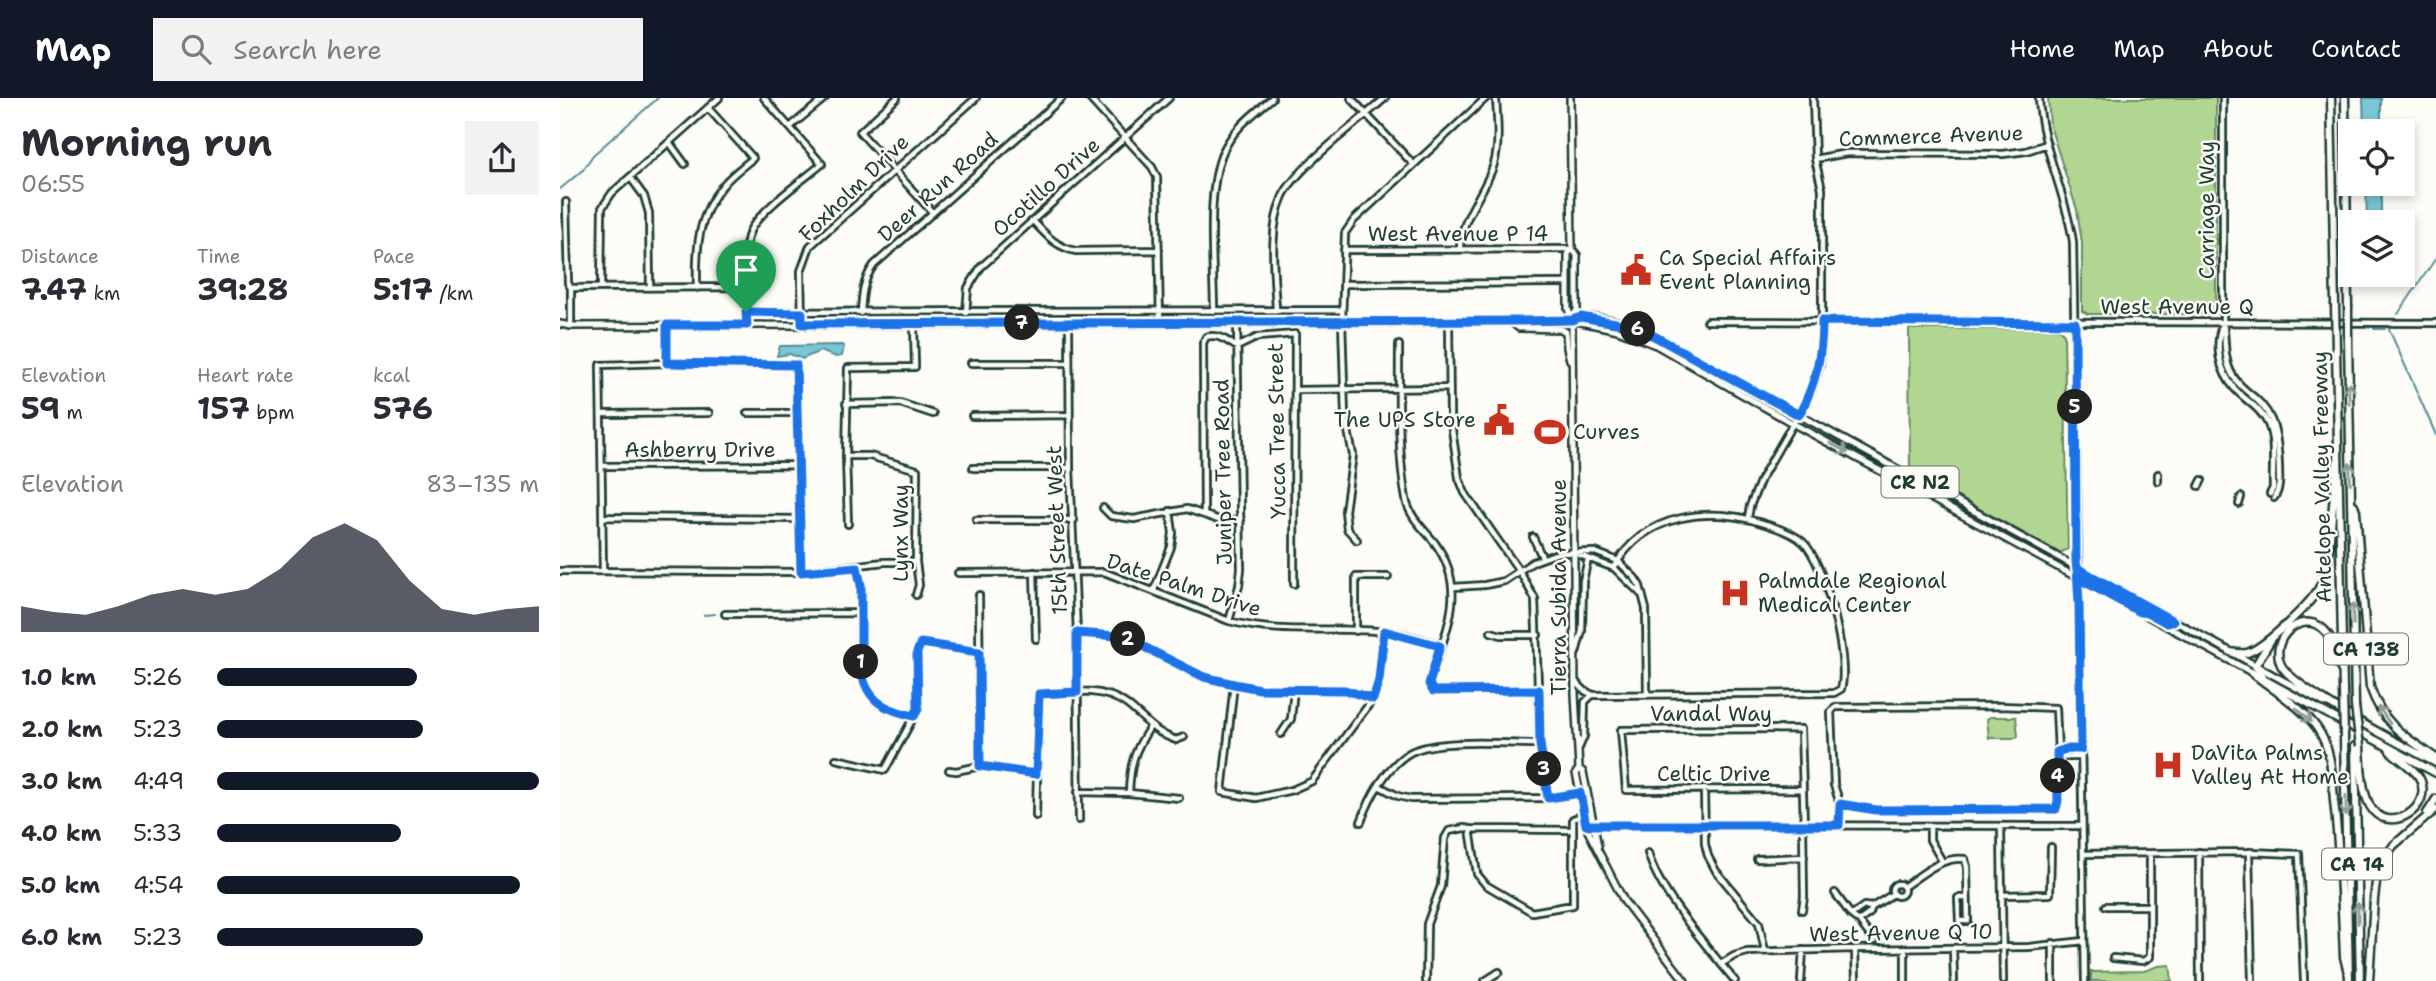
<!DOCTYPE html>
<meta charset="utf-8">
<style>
:root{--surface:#fff;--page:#f2f2f3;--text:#2b2b33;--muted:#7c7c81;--accent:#111827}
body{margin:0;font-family:"Shantell Sans",sans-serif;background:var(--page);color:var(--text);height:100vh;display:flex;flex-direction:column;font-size:26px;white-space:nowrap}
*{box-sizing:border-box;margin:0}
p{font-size:23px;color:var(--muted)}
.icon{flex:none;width:38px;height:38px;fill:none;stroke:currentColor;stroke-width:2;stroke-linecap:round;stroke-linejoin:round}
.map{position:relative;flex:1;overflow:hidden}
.details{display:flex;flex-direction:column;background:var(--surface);width:560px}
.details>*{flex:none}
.tools{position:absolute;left:1778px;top:21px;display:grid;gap:14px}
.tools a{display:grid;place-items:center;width:77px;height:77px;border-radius:0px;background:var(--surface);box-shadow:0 4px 10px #0003;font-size:35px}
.pin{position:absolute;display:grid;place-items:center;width:60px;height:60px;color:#fff;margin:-72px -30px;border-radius:50% 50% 50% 0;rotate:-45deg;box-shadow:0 0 7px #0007}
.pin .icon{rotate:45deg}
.km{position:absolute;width:35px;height:35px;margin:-18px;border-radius:50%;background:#222;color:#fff;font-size:19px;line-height:35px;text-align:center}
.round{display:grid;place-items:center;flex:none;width:74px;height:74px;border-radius:0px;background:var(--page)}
.overview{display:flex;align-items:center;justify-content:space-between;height:119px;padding:0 21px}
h1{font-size:38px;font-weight:700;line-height:52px}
.metrics{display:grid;grid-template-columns:repeat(3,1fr);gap:10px;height:119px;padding:7px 21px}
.metrics div{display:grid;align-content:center}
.metrics b{font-size:30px;font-weight:700}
.metrics small{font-size:19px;font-weight:400}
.metrics p{font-size:19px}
.chart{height:196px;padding:14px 21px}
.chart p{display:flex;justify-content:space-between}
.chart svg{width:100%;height:126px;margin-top:7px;fill:var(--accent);opacity:.7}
ul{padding:0 21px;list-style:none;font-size:23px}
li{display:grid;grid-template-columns:112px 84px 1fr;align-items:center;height:52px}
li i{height:18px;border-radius:9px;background:var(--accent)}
header{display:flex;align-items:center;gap:42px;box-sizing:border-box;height:98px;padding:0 35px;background:var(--accent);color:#fff}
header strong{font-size:33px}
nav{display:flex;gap:38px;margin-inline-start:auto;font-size:24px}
.search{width:490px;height:63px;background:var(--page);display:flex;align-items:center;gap:18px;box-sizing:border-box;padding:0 24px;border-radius:0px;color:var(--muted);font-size:26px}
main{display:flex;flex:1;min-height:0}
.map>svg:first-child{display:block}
</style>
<header>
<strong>Map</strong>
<div class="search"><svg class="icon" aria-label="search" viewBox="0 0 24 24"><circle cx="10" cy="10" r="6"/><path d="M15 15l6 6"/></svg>Search here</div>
<nav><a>Home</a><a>Map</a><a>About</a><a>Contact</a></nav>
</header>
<main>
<section class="details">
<div class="overview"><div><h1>Morning run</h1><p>06:55</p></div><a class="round"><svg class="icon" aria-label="share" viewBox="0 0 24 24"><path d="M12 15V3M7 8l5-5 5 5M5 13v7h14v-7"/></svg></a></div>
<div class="metrics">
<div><p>Distance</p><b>7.47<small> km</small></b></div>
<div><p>Time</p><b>39:28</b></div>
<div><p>Pace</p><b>5:17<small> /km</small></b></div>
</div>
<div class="metrics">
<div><p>Elevation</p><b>59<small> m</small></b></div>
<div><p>Heart rate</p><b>157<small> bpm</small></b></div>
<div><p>kcal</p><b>576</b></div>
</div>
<div class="chart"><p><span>Elevation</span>83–135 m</p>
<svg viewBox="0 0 160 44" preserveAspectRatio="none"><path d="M0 44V35L10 37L20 38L30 35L40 31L50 29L60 31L70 29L80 22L90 11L100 6L110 12L120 26L130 36L140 38L150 36L160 35V44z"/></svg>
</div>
<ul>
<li><b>1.0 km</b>5:26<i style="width:62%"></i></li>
<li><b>2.0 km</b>5:23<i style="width:64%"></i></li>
<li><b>3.0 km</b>4:49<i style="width:100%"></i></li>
<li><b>4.0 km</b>5:33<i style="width:57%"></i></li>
<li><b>5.0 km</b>4:54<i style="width:94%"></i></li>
<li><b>6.0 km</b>5:23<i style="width:64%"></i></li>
</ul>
</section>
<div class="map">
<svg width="1876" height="883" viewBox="0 0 1876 883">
<rect width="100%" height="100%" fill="#fdfcf7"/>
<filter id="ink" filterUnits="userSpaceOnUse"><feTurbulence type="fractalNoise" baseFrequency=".0143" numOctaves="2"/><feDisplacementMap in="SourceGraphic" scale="14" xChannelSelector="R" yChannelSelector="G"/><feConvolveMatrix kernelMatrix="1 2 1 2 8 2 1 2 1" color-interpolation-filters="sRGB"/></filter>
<g filter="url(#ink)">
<path fill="#b0d692" stroke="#688a63" stroke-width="2" d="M1488,0h168v209l-6,7h-122l-6,-3v-68l-5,-33 -27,-84z
M1349,231h150l5,5 4,215 -8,4 -150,-82z
M1430,619h26l2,19 -2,2h-27l-2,-19z
M1610,867l2,16h-81v-9l53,-1 14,-5z"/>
<path fill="#79c6d8" stroke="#558f96" stroke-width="2" d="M1803,0h18v33h-17z
M1806,86h15v38h-14z
M281,247l3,1 -2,10 -6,1 -16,-6 -18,8 -12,-5 -13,2 3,-10z"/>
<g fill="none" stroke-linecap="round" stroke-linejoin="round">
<path stroke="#558f96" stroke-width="2" d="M0,91l23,-19 10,-15 65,-57
M1838,216l38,-56
M1814,229v2h11
M1828,229l48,108
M144,517l11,-1"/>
<defs>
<path id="minor" d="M337,0l-37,34 72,80
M529,0l63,69 5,10 3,145
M791,0l62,66
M1479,0c2,49 27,95 34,144l12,739
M1663,0v225c3,15 0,32 7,47 5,12 15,20 25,28 21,18 23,42 24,69 0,11 2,21 -5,31
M230,29l35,-29
M109,44l16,22
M1255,61l32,-6 156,1 23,-3 21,-7
M70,79l14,19 5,17 1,75
M6,104l2,81 3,5v38
M473,123c13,14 23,26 43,30l83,-1
M900,151c0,-31 25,-56 34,-85 6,-21 3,-45 2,-66
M784,152l228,-1
M783,186l225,-1
M11,190l175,-1
M41,190l1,-80 10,-15 107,-95
M137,190c-1,-39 0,-73 27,-104 8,-10 20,-18 29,-26l-45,-50
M716,211c-2,-35 -8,-80 7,-113 13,-28 77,-75 102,-98
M654,213c0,-45 -10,-130 13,-167 11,-19 29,-32 45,-46
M186,214l596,-2
M301,215c1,-18 2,-33 13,-48l188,-167
M406,215l2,-25 13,-21 188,-169
M1147,223l729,2
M889,224l1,94 9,62 6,15 55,79 15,27 5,145 8,54
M1663,225c-9,22 -4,48 12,66 11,12 26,19 33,35 8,18 4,44 5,64l-3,6
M242,226l-1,-53 9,-25 166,-148
M509,226l1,144 7,165 2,187
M187,227c-1,-26 -7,-70 3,-94 10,-21 53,-51 72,-67l-58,-66
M839,247c0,49 -2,106 7,154 3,18 18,30 29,44 35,49 9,90 -6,141l4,7 106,-1
M107,265v-38
M411,265h98
M736,292l153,-2
M286,306l54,-1 33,11
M187,315h50
M41,316l108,-1
M412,318l97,-1
M286,358h24l47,14 -1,92 3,23 -3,10
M42,368l196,-1
M413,370h97
M1598,376v7
M1639,388l3,-6
M1679,406l2,-7
M543,410l8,8 23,3 53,-10 32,11h22
M644,416l-1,-171 3,-6c12,-4 21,4 31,10l21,-10 37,-3 -1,250
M43,419l196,2
M1188,420l2,-12 11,-27 50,-87 9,-28 2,-43v-132l-7,-30 -2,-61
M416,422h98
M288,426l-2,-68 2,-88 67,-1 -1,-43
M973,439l9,20
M797,442l-10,-11 -2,-18 8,-56 -8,-39 -3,-94 3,-89 9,-13 132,-122
M1017,456l37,14 28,27
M297,469l4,18v84c6,33 23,40 53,47
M0,473l241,1 83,-10h32
M43,473l-3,-206 67,-2 129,2 5,207
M474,474l2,67
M398,475l146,-1 125,49c56,15 104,4 158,11 18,2 36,8 53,13
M894,489l31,-2 19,-4 29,-19 25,-9 37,-1 23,9 17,17 5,8 6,23 1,85
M594,492l17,-43 2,-14 -3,-22
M419,497l1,171
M165,516l136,-1
M669,523l10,-35 2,-17 -4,-246
M796,533v-54h32
M931,534l10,3h37
M517,535l40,3 15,5 72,36 30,7 26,5 84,1 29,9
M1016,555l6,-22 1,-50 5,-22
M1015,583l10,10 8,4 241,-2 7,-4c9,-29 -16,-126 -38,-147 -10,-9 -25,-14 -38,-18 -54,-18 -121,-12 -151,44
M674,586l-12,108 34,6 36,-8 20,-9 61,-82 6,-19 5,-49
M721,636l10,-15 3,-30
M1019,650l5,-12 1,-34 7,-7
M1521,651h-15l-5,3 5,5h15
M1498,654v49l-2,8 -180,1 -36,-6 -6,-19 -3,-73 4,-5 165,-1 56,2 2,44h3
M276,661l49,11 33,-61 -1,-57 4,-9 58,9
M389,672l7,1 24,-5 56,8
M819,688l19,10 13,3 137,-1 32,-5
M1144,691l1,55 3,12 8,15 43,52 6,28
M1242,691l-176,1 -5,-60 180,-1 3,96
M518,694l51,1 50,5
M569,695c1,-29 5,-42 21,-66
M476,718l3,-122c29,-2 62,-8 87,10 20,15 25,27 50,36l8,-3
M801,724c9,-25 26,-57 50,-70 27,-14 97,-8 129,-8
M1033,727l489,1
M1279,727l1,-21
M1370,728v14l12,21
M1441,728l2,155
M1013,732l-103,-1 7,45 9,11 46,27 41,-7v-86l11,-4
M1639,754l1,129
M1689,754l3,129
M1088,755c12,42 59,93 87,128
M1523,756l166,-2 50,2 5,127
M1197,761l47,-2
M1332 792a6 6 0 1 1 12 0a6 6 0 1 1-12 0Z
M1343,789c19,-12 38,-31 62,-28l2,8 1,54h-9l-1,-23h9
M1275,795l16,22 8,6 11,-8 2,-6 21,-13
M1442,797l48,-1 1,-47
M1546,808h44
M1242,812l2,-13 -1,-72
M1291,817l13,-9 8,1
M1299,823l15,20
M1493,845v38
M1345,850v33
M1393,850l1,33
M1295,851l1,32
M1553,860l30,3 7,-4v-103
M1161,866l13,-8 13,-4 108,-3 174,-2 55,-6
M866,883l1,-57 14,-38 4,-48 4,-7 15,-3 6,1
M925,883l14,-9
M1241,883l2,-31"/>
<path id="major" d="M1010,0l2,151 5,6v55l-5,9
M1012,151l-4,5v55l4,11 3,374 4,75 -3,4 12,58 36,70 61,80
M1012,222l46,10 38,15 136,78 461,250
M950,223l9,7 42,1 5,3 1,16 3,12
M0,226l11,2 878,-4 123,-2c25,-9 60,5 83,16l671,368
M1019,671l4,3 15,74"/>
<path id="highway" d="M1771,0l4,207
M1785,0l3,208
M1788,242l7,366
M1776,251l7,341
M1794,407l2,6 14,176c13,38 35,50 66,71
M1714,537l-19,31 10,14 171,93
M1670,554c6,1 11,2 17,1 17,-5 66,-51 73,-67 5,-9 6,-18 8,-27l9,-97
M1782,573c-9,-14 -6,-32 -20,-43 -23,-18 -53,12 -41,37 13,25 125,82 155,98
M1691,574c21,17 51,35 66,56 15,21 15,48 17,73 6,52 8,104 10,156l4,16
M1784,640l5,243
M1795,648l5,235
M1800,648c1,18 1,43 10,60 17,31 66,2 49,-29 -7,-10 -20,-18 -29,-26
M1867,715l9,-14
M1809,883l5,-82 4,-33 16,-21 42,-36"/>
</defs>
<use href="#minor" stroke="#1f3d34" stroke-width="10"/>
<use href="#major" stroke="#1f3d34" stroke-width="10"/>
<use href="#highway" stroke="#1f3d34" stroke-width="11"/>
<use href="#minor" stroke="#fdfcf7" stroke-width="4.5"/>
<use href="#major" stroke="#fdfcf7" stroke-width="5"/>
<use href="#highway" stroke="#fdfcf7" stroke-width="6"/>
<defs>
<path id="highway-bridge" d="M1775,207l1,44
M1788,208v34
M1783,592l1,48
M1795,608l5,40"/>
</defs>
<use href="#highway-bridge" stroke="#1f3d34" stroke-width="11" stroke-linecap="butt"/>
<use href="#highway-bridge" stroke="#fdfcf7" stroke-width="6"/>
</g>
<defs><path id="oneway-shaft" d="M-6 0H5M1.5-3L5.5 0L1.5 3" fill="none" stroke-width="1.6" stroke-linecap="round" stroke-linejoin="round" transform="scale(1.75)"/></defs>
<g stroke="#8e9c96">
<use href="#oneway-shaft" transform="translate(1789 295) rotate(-91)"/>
<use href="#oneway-shaft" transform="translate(1279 350) rotate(28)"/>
<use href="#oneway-shaft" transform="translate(1790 375) rotate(-92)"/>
<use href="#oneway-shaft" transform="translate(1793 516) rotate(-91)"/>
<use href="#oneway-shaft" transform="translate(1744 617) rotate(42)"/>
<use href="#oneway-shaft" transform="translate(1824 617) rotate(-125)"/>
<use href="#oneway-shaft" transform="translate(1786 708) rotate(89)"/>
<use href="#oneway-shaft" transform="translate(1798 815) rotate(-91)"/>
</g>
</g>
<g fill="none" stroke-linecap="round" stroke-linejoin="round" filter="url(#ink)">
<defs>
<path id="route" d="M186,214l1,13h-80v38l129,2 5,207 56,-5 4,18v84c6,33 23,40 53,47l4,-7 -1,-57 4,-9 58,9 1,114 56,8 3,-80 38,-2v-59l40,3 15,5 72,36 30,7 26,5 85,1 28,9 6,-19 5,-49 56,15 -11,38 4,7 106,-1 1,54 8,54 32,-5 6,32h253l1,-21 36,6 180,-1 2,-8 -1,-49 9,-3h15l-2,-145 -2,-36 96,53 -6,2 -18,-10 -9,-1 -62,-34 -2,-17 -1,-238 -253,-2c0,35 -6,62 -23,94l-145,-79 -27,-11 -46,-8 -9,3 -52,1 -718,3v-11l-56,-1"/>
</defs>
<use href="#route" stroke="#fff" stroke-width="14"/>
<use href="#route" stroke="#1a73e8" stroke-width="9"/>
</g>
<defs>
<symbol id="civic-bare" viewBox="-9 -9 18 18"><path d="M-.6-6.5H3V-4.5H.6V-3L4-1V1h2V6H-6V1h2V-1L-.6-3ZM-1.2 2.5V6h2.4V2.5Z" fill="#c8321e" stroke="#fdfcf7" stroke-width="2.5" paint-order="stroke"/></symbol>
<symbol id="stadium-bare" viewBox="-9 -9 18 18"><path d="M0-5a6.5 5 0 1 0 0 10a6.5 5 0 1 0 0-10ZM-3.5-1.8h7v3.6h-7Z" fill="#c8321e" stroke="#fdfcf7" stroke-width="2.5" paint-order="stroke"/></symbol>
<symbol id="hospital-bare" viewBox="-9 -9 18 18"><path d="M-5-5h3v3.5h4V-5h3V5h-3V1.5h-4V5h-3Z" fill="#c8321e" stroke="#fdfcf7" stroke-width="2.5" paint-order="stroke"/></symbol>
</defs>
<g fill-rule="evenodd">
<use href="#civic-bare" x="1054" y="150" width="44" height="44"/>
<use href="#civic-bare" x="917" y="300" width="44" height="44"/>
<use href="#stadium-bare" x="968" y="312" width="44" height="44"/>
<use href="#hospital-bare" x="1153" y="473" width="44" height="44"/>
<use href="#hospital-bare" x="1586" y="645" width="44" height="44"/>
</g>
<g text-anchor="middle" stroke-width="5" stroke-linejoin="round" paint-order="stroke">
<g fill="#fdfcf7" stroke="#62766e" stroke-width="2">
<rect x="1321.5" y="368.5" width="77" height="31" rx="5"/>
<rect x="1764" y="535.5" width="84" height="31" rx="5"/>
<rect x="1762" y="750.5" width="70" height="31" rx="5"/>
</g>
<g font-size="19" font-weight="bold" fill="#1f3d34">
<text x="1360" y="391">CR N2</text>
<text x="1806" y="558">CA 138</text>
<text x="1797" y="773">CA 14</text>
</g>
<g font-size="21" fill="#1f3d34" stroke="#fdfcf7">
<text transform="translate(1371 38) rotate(-2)" y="7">Commerce Avenue</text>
<text transform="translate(378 89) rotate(-42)" y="7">Deer Run Road</text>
<text transform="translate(486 89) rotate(-42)" y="7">Ocotillo Drive</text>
<text transform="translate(294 90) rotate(-44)" y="7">Foxholm Drive</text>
<text transform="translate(1647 112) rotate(-90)" y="7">Carriage Way</text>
<text x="898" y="143">West Avenue P 14</text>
<text x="1617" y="216">West Avenue Q</text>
<text transform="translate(717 333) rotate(-91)" y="7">Yucca Tree Street</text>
<text x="140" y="359">Ashberry Drive</text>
<text transform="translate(663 374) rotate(-91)" y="7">Juniper Tree Road</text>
<text transform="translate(1762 379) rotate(-91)" y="7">Antelope Valley Freeway</text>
<text transform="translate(497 432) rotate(-92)" y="7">15th Street West</text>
<text transform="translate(341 435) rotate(-90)" y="7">Lynx Way</text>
<text transform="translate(624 487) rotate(18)" y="7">Date Palm Drive</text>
<text transform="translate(999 489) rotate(-90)" y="7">Tierra Subida Avenue</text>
<text x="1151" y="623">Vandal Way</text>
<text x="1154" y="683">Celtic Drive</text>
<text transform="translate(1341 835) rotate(-1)" y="7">West Avenue Q 10</text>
</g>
<g font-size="21" fill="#1f3d34" stroke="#fdfcf7" text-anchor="start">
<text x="1099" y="167">Ca Special Affairs<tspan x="1099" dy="24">Event Planning</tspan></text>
<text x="916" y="329" text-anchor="end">The UPS Store</text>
<text x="1013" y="341">Curves</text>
<text x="1198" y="490">Palmdale Regional<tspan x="1198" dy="24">Medical Center</tspan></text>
<text x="1631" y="662">DaVita Palms<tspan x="1631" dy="24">Valley At Home</tspan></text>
</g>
</g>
</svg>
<div class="tools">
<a><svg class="icon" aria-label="locate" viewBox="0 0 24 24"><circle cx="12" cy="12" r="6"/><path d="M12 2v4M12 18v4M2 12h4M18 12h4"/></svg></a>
<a><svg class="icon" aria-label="layers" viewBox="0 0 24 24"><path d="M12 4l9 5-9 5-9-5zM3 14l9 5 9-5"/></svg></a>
</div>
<div class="pin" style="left:186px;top:214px;background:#1e9e55"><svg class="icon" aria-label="arrive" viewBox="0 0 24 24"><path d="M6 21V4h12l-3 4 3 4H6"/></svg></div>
<b class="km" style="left:301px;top:564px">1</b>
<b class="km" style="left:568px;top:541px">2</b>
<b class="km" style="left:984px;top:671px">3</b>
<b class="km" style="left:1498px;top:678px">4</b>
<b class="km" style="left:1515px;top:309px">5</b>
<b class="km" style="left:1078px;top:231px">6</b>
<b class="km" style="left:462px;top:225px">7</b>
</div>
</main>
